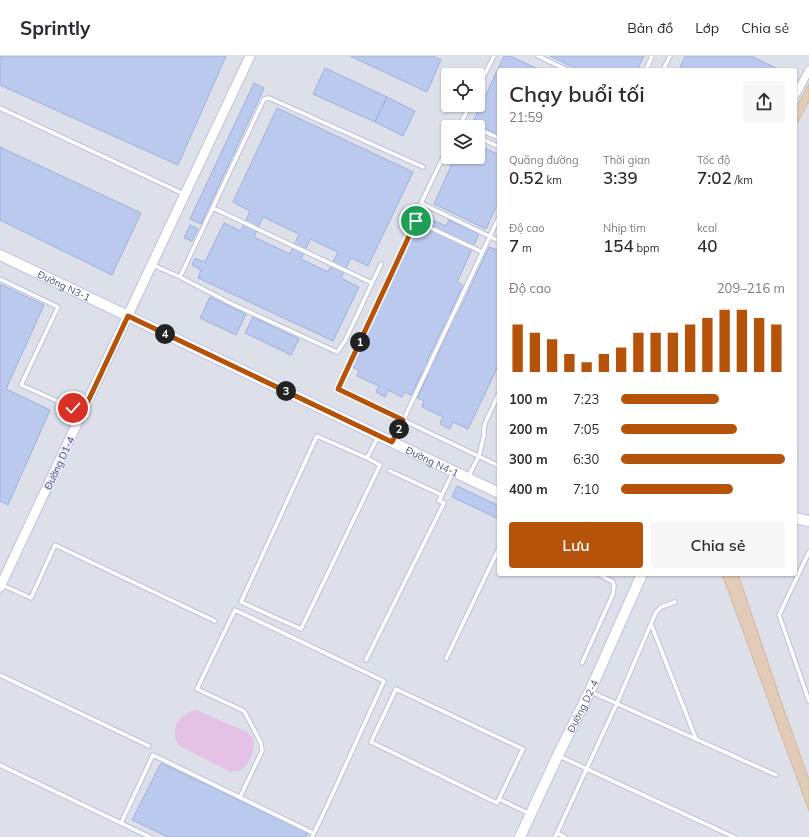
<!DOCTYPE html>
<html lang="vi">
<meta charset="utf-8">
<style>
:root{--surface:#fff;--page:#f7f7f7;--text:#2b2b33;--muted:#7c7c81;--line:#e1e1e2;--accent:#b45309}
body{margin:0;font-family:Mulish,sans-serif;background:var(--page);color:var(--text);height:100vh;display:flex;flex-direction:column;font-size:15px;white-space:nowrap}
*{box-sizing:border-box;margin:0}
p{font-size:13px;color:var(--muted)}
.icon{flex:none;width:22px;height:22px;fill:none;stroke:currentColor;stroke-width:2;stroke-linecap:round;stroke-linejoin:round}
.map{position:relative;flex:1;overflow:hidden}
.details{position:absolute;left:497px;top:12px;width:300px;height:508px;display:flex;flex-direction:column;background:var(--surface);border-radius:4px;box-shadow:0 1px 3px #0004}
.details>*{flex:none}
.controls{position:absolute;left:441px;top:12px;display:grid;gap:8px}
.controls a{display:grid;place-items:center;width:44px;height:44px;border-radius:4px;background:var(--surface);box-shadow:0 1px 3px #0004;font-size:20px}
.pin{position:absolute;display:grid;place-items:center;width:34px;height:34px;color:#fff;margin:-17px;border:2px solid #fff;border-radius:50%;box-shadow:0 1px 4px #0007}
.km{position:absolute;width:20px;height:20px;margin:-10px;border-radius:50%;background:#222;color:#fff;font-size:11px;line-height:20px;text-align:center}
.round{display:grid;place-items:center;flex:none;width:42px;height:42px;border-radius:4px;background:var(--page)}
.overview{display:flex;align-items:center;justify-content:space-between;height:68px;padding:0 12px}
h1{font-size:22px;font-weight:600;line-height:30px}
.metrics{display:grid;grid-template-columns:repeat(3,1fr);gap:6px;height:68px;padding:4px 12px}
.metrics div{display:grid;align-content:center}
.metrics b{font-size:17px;font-weight:600}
.metrics small{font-size:11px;font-weight:400}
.metrics p{font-size:11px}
.chart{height:112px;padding:8px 12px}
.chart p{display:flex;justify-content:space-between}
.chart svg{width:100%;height:72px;margin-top:4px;stroke:var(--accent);stroke-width:6}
.primary-button{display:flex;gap:8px;margin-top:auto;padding:8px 12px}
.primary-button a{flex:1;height:46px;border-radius:4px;background:var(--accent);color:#fff;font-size:16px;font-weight:600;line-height:46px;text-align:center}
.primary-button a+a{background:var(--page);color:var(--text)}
ul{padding:0 12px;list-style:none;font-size:13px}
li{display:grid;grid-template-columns:64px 48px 1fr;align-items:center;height:30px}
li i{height:10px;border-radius:5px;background:var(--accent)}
header{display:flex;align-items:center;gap:24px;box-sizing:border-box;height:56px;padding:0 20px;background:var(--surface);border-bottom:1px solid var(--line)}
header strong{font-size:19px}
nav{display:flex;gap:22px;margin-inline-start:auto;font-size:14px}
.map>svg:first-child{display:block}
</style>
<header>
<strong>Sprintly</strong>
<nav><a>Bản đồ</a><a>Lớp</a><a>Chia sẻ</a></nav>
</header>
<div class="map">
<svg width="809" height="781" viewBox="0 0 809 781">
<rect width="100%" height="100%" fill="#e2e4fa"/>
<path fill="#dddfe9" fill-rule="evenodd" d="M0,0h809v781h-809zM499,14h296v504h-296zM448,19h30v30h-30zM448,71h30v30h-30z"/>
<path fill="#e3c2e6" d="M196,654l51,22c1,1 4,4 5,5 5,10 -3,31 -14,34 -1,0 -6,1 -7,1l-53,-27c-8,-17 0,-31 18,-35z"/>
<path fill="#e2ccb8" stroke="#d3b89f" d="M809,28v17l-14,26v-18z
M722,518h16l44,130 27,76v31z"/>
<path fill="#bbc9ee" stroke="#9db1df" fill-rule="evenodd" d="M0,0h226l-48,109 -178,-80z
M350,0h83l8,4 -14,32z
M504,0h6l30,14h-41v65l-26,-13z
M550,0h94l-7,14h-59z
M685,0h66l29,14h-101z
M325,12l62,29 -12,25 -62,-28z
M254,27l10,5 -63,136 -11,-5z
M387,41l28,14 -12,25 -28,-14z
M277,52l136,64 -45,94 -17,-8 -10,20 18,9 -26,54 -135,-63 3,-8 -9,-5 3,-7 10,4 19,-39 17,8 9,-20 -17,-9zM263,161l36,17 -9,20 -36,-17zM310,183l28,13 -10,20 -27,-13z
M478,89l21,10v46l-13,28 -52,-25 21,-47h23z
M0,91l141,66 -29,62 -112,-55z
M421,159l25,11 3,-6 30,14 -22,48 6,3 -13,28 7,3 32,-69 10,4v113l-31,65 -15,-7 -3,7 -10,-5 3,-7 -21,-10 2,-6 -7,-3 11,-23 -6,-3 -11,23 -7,-3 -2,5 -14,-7 -3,7 -9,-5 3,-6 -22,-10 2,-6 -9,-4zM444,269l6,3 -17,36 -6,-3z
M190,169l8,4 -6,12 -8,-3z
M0,228l44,21 -38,84 44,21 -42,95 -8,-4z
M210,241l36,17 -10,21 -36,-17z
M253,261l46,22 -8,16 -46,-22z
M457,430l42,20v13l-47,-22z
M161,707l147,70 -2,4h-138l-36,-17z"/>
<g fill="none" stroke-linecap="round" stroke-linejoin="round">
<defs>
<path id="service" d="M538,0l29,14
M646,14l6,-14
M663,14l7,-14
M478,32l16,-32
M470,49l-8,16 13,6
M0,52l184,86
M478,73l21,9
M478,81l21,10
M448,91l-27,56 78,38
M213,152l159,75
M482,196l-66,-31 -78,168 161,77
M153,209l27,12 52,27 105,48 8,-11 36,-77
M180,221l84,-178 5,-1 154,69
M0,223l58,28 -37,78 61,27
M393,386l106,-225
M367,402l13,7 -79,164 -60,-27 76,-166 50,22 11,-21
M390,415l52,24
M468,421l11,-21 5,-21v-8l2,-6 13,-28
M809,496l-30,63 30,86
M2,529l29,13 24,-53 160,76
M651,568l45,115
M446,603l53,-111
M366,604l78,-157 -5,-2 14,-29
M582,607l31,-69 1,-8 -1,-4 -15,-8
M0,619l149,71
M396,633l127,60 -26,54 -126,-61z
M591,636l185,83
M559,700l175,81
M0,709l150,72
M240,741l22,-46 -1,-8 -17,-32 -47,-22 38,-79 149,71 -57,125 -15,31
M499,743l31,15
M121,767l32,-68 160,78
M557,777l60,-130 39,-91 5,-5 14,-5
M555,781l2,-4 8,4"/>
<path id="minor" d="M795,40l14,-26"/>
<path id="tertiary" d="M0,531l250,-531"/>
<g id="secondary">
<path id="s1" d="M0,199l499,238"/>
<path d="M795,462l14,3"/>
<path id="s2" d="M520,781l38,-82 32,-64 52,-117"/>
</g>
</defs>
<use href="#service" stroke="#bcc2db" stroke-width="5.5"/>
<use href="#minor" stroke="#bcc2db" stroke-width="9"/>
<use href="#tertiary" stroke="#bcc2db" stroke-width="11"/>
<use href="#secondary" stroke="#bdc5e2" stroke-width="12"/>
<use href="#service" stroke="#fff" stroke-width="3.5"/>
<use href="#minor" stroke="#fff" stroke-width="7"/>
<use href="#tertiary" stroke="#fff" stroke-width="9"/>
<use href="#secondary" stroke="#fff" stroke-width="10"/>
</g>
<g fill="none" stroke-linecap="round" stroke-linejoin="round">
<defs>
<path id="route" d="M73,352l10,4 45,-96 264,126 11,-22 -65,-31 78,-168"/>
</defs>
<use href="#route" stroke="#fff" stroke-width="8"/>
<use href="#route" stroke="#b45309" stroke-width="5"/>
</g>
<g text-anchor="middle" stroke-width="3" stroke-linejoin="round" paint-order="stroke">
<g font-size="10" fill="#4a5670" stroke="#e8e9fe">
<text dy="4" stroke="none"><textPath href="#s1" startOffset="71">Đường N3-1</textPath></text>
<text dy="4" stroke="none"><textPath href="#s1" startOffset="479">Đường N4-1</textPath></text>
<text transform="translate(59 407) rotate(-65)" y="4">Đường D1-4</text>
<text dy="4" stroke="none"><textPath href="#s2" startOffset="145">Đường D2-4</textPath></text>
</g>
</g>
</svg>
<div class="controls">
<a><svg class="icon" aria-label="locate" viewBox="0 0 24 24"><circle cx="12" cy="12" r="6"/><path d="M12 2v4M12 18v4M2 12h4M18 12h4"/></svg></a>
<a><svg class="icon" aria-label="layers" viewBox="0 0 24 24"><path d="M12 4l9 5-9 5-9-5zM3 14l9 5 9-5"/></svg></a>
</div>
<div class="pin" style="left:416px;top:165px;background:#1e9e55"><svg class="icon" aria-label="arrive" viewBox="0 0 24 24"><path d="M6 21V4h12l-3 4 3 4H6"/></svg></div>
<div class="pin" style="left:73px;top:352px;background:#d93025"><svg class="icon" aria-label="check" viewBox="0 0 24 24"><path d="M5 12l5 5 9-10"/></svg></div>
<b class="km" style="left:360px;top:286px">1</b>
<b class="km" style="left:399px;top:373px">2</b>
<b class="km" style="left:286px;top:335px">3</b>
<b class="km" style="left:165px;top:278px">4</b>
<section class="details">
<div class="overview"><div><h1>Chạy buổi tối</h1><p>21:59</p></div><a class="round"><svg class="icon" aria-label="share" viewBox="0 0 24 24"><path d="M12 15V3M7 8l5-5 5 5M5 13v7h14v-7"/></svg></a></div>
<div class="metrics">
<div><p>Quãng đường</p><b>0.52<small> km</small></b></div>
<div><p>Thời gian</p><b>3:39</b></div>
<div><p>Tốc độ</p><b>7:02<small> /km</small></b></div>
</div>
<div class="metrics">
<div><p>Độ cao</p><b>7<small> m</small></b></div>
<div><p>Nhịp tim</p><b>154<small> bpm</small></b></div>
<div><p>kcal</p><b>40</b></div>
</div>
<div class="chart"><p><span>Độ cao</span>209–216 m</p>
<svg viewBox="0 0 160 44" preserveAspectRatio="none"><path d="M5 44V15M15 44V20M25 44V24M35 44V33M45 44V38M55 44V33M65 44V29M75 44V20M85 44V20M95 44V20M105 44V15M115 44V11M125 44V6M135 44V6M145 44V11M155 44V15"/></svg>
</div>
<ul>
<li><b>100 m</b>7:23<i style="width:60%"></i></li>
<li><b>200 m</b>7:05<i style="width:71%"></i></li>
<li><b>300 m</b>6:30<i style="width:100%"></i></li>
<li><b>400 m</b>7:10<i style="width:68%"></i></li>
</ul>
<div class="primary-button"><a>Lưu</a><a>Chia sẻ</a></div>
</section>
</div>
